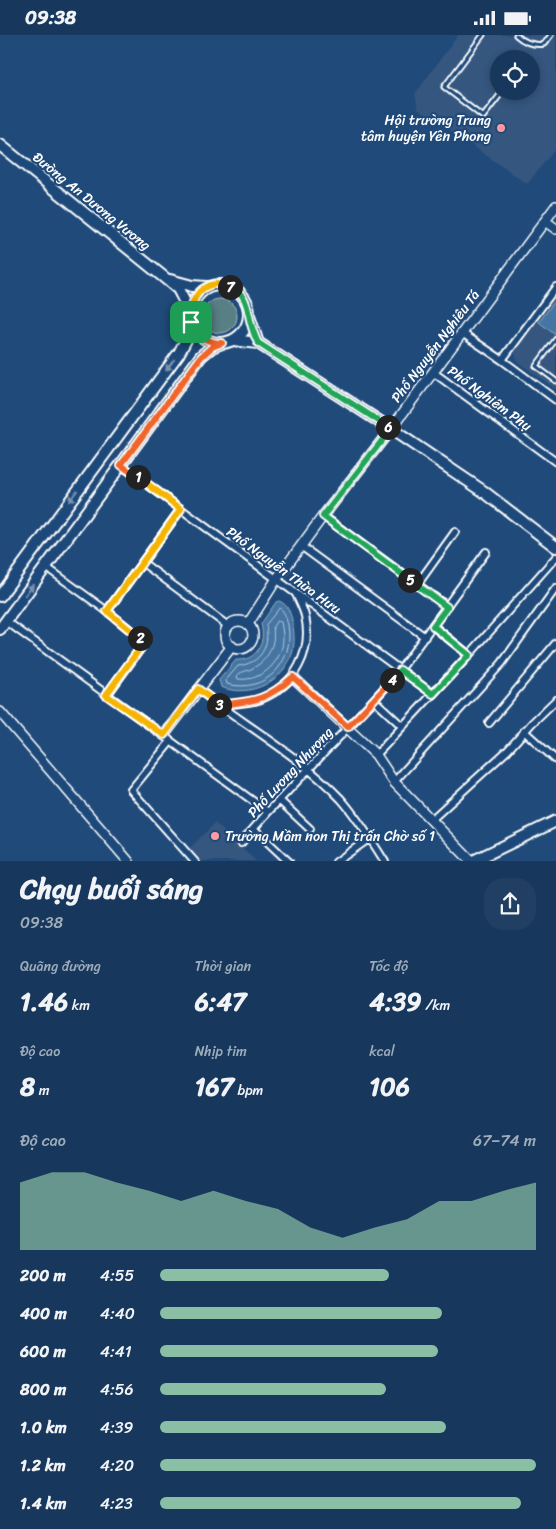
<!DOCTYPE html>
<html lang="vi">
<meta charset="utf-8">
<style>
:root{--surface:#17385c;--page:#203f62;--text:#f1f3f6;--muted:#9eacbb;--line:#365272;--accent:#8abfa5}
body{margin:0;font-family:Sriracha,sans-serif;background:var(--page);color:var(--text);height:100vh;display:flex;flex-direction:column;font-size:19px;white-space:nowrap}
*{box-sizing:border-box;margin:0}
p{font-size:16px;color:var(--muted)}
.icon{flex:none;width:28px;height:28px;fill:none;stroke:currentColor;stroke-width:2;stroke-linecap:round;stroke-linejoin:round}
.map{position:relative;height:826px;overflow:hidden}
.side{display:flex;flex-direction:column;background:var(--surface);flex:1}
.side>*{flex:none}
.fabs{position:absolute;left:490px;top:15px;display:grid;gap:10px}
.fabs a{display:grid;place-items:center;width:50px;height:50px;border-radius:50%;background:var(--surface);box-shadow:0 2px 8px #0003,0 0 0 1px var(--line);font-size:25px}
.pin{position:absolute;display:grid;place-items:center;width:42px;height:42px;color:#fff;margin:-21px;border-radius:10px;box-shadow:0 2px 8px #0006}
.km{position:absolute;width:25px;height:25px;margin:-12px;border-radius:50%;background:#222;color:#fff;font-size:14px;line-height:25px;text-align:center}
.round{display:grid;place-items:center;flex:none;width:52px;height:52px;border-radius:20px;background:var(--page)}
.overview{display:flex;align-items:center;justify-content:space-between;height:85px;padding:0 20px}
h1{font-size:28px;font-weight:700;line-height:38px}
.stats{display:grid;grid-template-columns:repeat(3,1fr);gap:8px;height:85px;padding:5px 20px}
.stats div{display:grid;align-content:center}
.stats b{font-size:25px;font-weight:700}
.stats small{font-size:14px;font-weight:400}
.stats p{font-size:14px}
.chart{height:140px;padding:10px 20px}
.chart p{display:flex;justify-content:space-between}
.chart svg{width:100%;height:90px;margin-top:5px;fill:var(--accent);opacity:.7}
ul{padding:0 20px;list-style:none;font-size:16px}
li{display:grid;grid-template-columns:80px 60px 1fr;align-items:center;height:38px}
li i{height:12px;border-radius:6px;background:var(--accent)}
.status{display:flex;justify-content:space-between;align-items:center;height:35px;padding:0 25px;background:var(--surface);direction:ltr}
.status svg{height:14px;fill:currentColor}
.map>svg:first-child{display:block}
</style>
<div class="status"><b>09:38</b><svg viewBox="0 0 49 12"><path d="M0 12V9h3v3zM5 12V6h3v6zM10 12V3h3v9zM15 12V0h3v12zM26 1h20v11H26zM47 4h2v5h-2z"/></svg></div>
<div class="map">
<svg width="556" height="827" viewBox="0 0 556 827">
<rect width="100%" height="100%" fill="#1f4a7a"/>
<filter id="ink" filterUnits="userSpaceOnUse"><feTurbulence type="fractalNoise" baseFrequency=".02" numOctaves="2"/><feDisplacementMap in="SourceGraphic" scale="10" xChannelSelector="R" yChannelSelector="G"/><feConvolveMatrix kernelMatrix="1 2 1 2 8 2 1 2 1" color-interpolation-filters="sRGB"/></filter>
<g filter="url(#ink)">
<path fill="#36577f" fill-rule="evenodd" d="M458,0h98v113l-29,36 -109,-76 -3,-14zM499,24h32v32h-32z
M556,261v94l-38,-28 -4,-10z
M215,788l41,38h-58l-10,-11z"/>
<path fill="#597f84" stroke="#acbfc2" d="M203 281a17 17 0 1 1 34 0a17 17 0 1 1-34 0Z"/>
<path fill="#4575a2" stroke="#8facc7" d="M556,264v32l-2,3 -15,-12z
M279,566c8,3 11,10 13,19 2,10 3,20 1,31 -8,30 -43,48 -72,36l-2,-7 17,-20c21,1 30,-17 25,-36l15,-22z"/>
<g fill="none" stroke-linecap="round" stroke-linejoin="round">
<path stroke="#b5c8da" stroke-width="1" d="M280,573c5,4 6,10 8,17 7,38 -23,69 -61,59l-1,-4 12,-14c23,-3 32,-19 28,-41z
M277,586l4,1c1,5 2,11 2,16 0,23 -21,44 -45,41l-1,-3c4,-5 8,-4 14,-7 17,-8 25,-24 22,-42z"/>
<defs>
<path id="lane" d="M483,0l-39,52 39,30 20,-26
M516,0c8,7 17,11 28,9l7,-9
M556,304l-20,27 20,15"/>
<path id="street" d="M462,298l40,27 54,40
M502,325l54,-73
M433,337l123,90
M121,430l312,229
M323,481l124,90
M301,511l124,91
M143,528l85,63
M46,532l61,44 32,26 2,3v8l-34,47
M417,550l38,-53
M107,576l74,-102
M6,586l262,191
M433,591l36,29
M199,655c46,35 102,67 142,109 16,18 31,42 44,63
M374,665l28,26
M219,670c13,-2 29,-1 42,-6 34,-13 52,-48 44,-83 -2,-8 -6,-15 -9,-22
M489,688l67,-80
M524,696l32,29
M171,706l-40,49 64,72
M376,720l93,-100 87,-98
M394,747l108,-119 54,-75
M279,765l31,29
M431,785l77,-70 24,-27 24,-23
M254,794l35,33
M241,808l27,-31 106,-112 26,-30 86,-118
M336,827l34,-24"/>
<path id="secondary" d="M545,186l11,8
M225 600a14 14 0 1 1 28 0a14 14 0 1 1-28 0Z
M248,589l28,-44 47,-64 68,-87 165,-223
M293,642l83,78 18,27 78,80
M0,677l129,150
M164,700l68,-89"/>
<path id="primary" d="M0,110l166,134 12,10 12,23
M170,245l22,6 14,1
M191 279a29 29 0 1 1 58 0a29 29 0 1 1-58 0Z
M249,281l9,27
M233,305l25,3 133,86 92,62 73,56
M0,561l179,-243 7,-13 5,-18
M0,594l201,-273 11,-9 10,-4
M471,827l85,-41"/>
</defs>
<use href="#lane" stroke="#fff" stroke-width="7"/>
<use href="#street" stroke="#fff" stroke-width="10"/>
<use href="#secondary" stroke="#fff" stroke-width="12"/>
<use href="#primary" stroke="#fff" stroke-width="14"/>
<use href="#lane" stroke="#1f4a7a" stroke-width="3"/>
<use href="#street" stroke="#1f4a7a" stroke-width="6"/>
<use href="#secondary" stroke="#1f4a7a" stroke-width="9"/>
<use href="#primary" stroke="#1f4a7a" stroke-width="10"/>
</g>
<defs><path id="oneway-solid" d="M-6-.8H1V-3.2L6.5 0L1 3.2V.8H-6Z" transform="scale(1.25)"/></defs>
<g fill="#7992af">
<use href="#oneway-solid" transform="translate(170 330) rotate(127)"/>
<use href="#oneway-solid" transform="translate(73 461) rotate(127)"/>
<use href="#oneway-solid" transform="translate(29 555) rotate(-53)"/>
</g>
</g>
<g fill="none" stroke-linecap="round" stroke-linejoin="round" filter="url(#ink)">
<defs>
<path id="split-1" d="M138,442l-17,-12 80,-108 11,-10 10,-4c-15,0 -24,-7 -31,-21"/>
<path id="split-2" d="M138,442l43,32 -74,102 33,27"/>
<path id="split-3" d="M140,603l1,2v7l-35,48 58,40 34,-46 21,16"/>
<path id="split-4" d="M219,670c35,-4 47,-4 74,-28l55,50 44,-47"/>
<path id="split-5" d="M392,645l8,-10 33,24 36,-39 -36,-29 14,-19 -37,-27"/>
<path id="split-6" d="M388,392l3,2 -68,87 87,64"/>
<path id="split-7" d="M230,252c17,6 17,21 21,37 2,7 4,13 7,19l130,84"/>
<path id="split-8" d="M191,287c-3,-24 14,-46 39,-35"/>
</defs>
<use href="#split-1" stroke="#fff" stroke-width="10"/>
<use href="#split-2" stroke="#fff" stroke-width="10"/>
<use href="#split-3" stroke="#fff" stroke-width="10"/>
<use href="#split-4" stroke="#fff" stroke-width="10"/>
<use href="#split-5" stroke="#fff" stroke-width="10"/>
<use href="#split-6" stroke="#fff" stroke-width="10"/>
<use href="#split-7" stroke="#fff" stroke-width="10"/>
<use href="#split-8" stroke="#fff" stroke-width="10"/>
<use href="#split-1" stroke="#f0652b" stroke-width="6"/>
<use href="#split-2" stroke="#f5b400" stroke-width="6"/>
<use href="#split-3" stroke="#f5b400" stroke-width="6"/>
<use href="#split-4" stroke="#f0652b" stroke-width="6"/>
<use href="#split-5" stroke="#22a559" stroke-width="6"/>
<use href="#split-6" stroke="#22a559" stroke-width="6"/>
<use href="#split-7" stroke="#22a559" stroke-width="6"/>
<use href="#split-8" stroke="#f5b400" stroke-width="6"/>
</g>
<g fill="#ff9aa2" stroke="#1f4a7a" stroke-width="2">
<circle cx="501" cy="93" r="5"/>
<circle cx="215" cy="801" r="5"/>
</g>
<g text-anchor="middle" stroke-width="4.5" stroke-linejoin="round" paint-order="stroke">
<g font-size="14" fill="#fff" stroke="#1f4a7a" text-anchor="end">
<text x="491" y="90">Hội trường Trung<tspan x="491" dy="16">tâm huyện Yên Phong</tspan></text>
<text x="225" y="806" text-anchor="start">Trường Mầm non Thị trấn Chờ số 1</text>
</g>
<g font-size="14" fill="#fff" stroke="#1f4a7a">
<text transform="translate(92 166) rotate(39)" y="5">Đường An Dương Vương</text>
<text transform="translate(435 311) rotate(-53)" y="5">Phố Nguyễn Nghiêu Tá</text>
<text transform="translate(490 363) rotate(36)" y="5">Phố Nghiêm Phụ</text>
<text transform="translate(284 535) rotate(36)" y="5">Phố Nguyễn Thừa Hưu</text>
<text transform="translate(290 737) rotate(-47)" y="5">Phố Lương Nhượng</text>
</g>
</g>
</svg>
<div class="fabs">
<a><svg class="icon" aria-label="locate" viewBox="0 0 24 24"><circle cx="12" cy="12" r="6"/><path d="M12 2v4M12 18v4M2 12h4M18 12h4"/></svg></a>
</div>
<div class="pin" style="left:191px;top:287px;background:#1e9e55"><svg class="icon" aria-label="arrive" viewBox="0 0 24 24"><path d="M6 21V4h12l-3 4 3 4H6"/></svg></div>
<b class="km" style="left:138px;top:442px">1</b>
<b class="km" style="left:140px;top:603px">2</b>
<b class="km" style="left:219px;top:670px">3</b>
<b class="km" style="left:392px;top:645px">4</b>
<b class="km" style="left:410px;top:545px">5</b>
<b class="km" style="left:388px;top:392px">6</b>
<b class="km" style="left:230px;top:252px">7</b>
</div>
<section class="side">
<div class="overview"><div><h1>Chạy buổi sáng</h1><p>09:38</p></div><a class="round"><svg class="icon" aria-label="share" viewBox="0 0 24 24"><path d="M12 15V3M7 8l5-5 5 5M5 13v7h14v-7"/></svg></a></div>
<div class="stats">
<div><p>Quãng đường</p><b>1.46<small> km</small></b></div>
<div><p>Thời gian</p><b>6:47</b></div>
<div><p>Tốc độ</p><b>4:39<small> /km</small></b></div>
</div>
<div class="stats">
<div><p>Độ cao</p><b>8<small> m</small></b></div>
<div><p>Nhịp tim</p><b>167<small> bpm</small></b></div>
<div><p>kcal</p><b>106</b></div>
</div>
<div class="chart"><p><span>Độ cao</span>67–74 m</p>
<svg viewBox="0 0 160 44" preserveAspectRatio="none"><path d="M0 44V11L10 6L20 6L30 11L40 15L50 20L60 15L70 20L80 24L90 33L100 38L110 33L120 29L130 20L140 20L150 15L160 11V44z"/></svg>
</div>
<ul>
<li><b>200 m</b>4:55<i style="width:61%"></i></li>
<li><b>400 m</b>4:40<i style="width:75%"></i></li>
<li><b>600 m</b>4:41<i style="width:74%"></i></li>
<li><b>800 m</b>4:56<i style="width:60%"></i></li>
<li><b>1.0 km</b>4:39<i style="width:76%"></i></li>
<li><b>1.2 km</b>4:20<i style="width:100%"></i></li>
<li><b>1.4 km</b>4:23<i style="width:96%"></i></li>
</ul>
</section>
